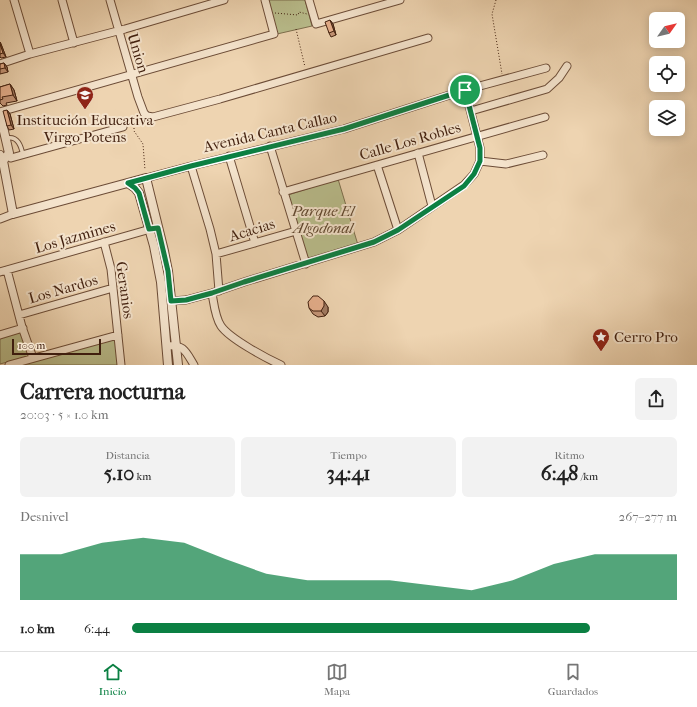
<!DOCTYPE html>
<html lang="es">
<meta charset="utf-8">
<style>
:root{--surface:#fff;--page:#f2f2f2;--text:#222;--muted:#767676;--line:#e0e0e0;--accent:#0b8043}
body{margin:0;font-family:"IM FELL French Canon",serif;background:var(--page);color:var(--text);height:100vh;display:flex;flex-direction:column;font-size:15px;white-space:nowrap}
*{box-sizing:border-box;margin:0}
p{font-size:13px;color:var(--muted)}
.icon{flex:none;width:22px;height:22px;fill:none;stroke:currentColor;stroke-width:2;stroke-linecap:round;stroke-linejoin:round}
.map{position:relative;height:365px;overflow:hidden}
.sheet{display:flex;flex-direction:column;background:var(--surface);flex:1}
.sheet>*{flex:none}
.needle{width:26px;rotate:56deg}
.tools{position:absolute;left:649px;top:12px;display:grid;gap:8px}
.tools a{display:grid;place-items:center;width:36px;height:36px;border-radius:6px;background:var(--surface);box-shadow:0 2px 10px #0003;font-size:20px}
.scale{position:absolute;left:12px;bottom:10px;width:89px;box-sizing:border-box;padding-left:4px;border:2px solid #411f0e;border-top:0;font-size:11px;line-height:14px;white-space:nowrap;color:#411f0e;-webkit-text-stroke:3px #f4e3cc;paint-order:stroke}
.pin{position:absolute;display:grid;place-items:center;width:34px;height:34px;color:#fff;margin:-17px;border:2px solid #fff;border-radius:50%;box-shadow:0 1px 4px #0007}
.round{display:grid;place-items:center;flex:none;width:42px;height:42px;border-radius:6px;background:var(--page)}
.head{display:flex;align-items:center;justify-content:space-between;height:68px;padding:0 20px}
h1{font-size:22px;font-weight:700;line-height:30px}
.metrics{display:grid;grid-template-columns:repeat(3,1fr);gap:6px;height:68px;padding:4px 20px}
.metrics div{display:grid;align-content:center;border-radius:6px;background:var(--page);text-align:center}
.metrics b{font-size:20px;font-weight:700}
.metrics small{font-size:11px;font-weight:400}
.metrics p{font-size:11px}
.chart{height:112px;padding:8px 20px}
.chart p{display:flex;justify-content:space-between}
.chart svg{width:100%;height:72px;margin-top:4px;fill:var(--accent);opacity:.7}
ul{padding:0 20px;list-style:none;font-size:13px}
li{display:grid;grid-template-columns:64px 48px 1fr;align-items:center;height:30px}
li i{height:10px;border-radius:5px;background:var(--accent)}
.tabs{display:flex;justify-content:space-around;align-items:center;height:56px;border-top:1px solid var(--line);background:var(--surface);font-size:11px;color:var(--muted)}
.tabs a{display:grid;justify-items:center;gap:2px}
.tabs .current{color:var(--accent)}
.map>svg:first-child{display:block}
</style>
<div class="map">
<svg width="697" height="365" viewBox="0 0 697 365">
<rect width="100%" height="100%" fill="#eed4b1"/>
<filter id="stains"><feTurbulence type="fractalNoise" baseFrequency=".005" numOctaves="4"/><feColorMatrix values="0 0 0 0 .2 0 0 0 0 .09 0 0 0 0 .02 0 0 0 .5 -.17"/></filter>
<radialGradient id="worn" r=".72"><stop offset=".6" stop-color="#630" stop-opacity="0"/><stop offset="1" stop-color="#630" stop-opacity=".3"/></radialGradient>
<path fill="#b9bd8c" stroke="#7d6e4d" d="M268,0h37l7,26 -35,8z
M338,179l20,66 -51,16 -19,-66z
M20,332l9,24 -29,8v-27z
M115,338l3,27h-99z"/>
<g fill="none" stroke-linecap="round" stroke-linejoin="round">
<defs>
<path id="service" d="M7,138c11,-2 14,8 16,17"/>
<path id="minor" d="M14,0l16,54
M62,0l12,43
M110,0l28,97 6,16 3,3 6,1 67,-18 208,-61
M309,0l7,24 84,-24
M0,64l30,-10 95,-25 99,-29
M471,111l76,-22 12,-11 8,-12
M0,112l274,-78 -9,-34
M270,146l36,118
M418,153l14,53
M229,156l26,87
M11,158l112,-31
M480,161l26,3 37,-9
M377,165l21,65
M191,166l19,63 6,25 3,37
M146,178l45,-12 153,-37 121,-39 81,-22
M283,192l262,-75
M0,219l13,-5
M104,242l7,27 10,96
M216,254l80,-23
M7,270l15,57 11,31
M0,272l154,-44
M212,293c2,11 3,24 9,33 9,13 45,32 60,39
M171,301l15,-1 26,-7 32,-11 130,-40 24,-12 66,-45 10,-11 6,-13v-13l-15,-58
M19,315l94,-27
M0,335l23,-7
M167,346c17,-2 19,6 27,19
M9,365l109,-30"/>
<path id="tertiary" d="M0,114l9,39 -6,8
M0,155l3,6 10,53 133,-36 18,73 4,20 10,94
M128,183l7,5 4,5 15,53 7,36 7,83"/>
</defs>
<use href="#service" stroke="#6c4c37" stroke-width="5.5"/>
<use href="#minor" stroke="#6c4c37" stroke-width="9"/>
<use href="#tertiary" stroke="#6c4c37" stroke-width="10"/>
<path stroke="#411f0e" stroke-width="1" stroke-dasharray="1 2" stroke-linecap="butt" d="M496,0l-4,14 10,60
M275,13l23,2 1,-3 8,2
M296,29l9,38
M140,118l-6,8v5l9,13 2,26"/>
<use href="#service" stroke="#f4e3cc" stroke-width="3.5"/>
<use href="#minor" stroke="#f4e3cc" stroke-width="7"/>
<use href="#tertiary" stroke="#f4e3cc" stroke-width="8"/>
</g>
<path fill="#c69678" stroke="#411f0e" d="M330,20l3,4 3,11 -5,2 -2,-4z
M0,42l1,2 5,13 -5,1 -1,-1z
M4,63l3,4 1,5 -8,2v-10z
M10,84l4,6 3,11 -11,2 1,2 -4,1 -3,-3v-16z
M7,110l3,4 4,15 -5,1 -2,-4z
M328,307v5l-3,4 -7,1 -5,-3 -4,-6z"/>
<path fill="#a17a62" stroke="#411f0e" d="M330,20l3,4 3,11 -2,-4z
M0,42l1,2 5,13 -3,-4 -3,-9z
M4,63l3,4 1,5 -3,-4z
M10,84l4,6 3,11 -4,-6z
M7,110l3,4 4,15 -3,-4z
M324,301l4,6v5l-3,4 -4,-5z"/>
<path fill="#e6af8c" stroke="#411f0e" d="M330,20l4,11 -5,2 -4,-11z
M0,44l3,9 -3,1z
M4,63l1,5 -5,1v-5z
M10,84l3,11 -11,2 1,2 -3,1v-13z
M7,110l4,15 -4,1 -4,-15z
M313,296h5l6,5v5l-3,5h-8l-4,-3 -1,-6z"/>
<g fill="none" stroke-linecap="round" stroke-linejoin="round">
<defs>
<path id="route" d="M465,90l15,58v13l-6,13 -10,12 -66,44 -24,12 -130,40 -32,11 -26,7 -15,1 -3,-30 -10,-43 -9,1 -10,-36 -4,-5 -7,-5 63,-17 153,-37z"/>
</defs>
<use href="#route" stroke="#fff" stroke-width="8"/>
<use href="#route" stroke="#0b8043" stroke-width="5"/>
</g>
<defs>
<symbol id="school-pin" viewBox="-11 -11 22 30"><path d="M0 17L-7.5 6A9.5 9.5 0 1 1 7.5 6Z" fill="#8f2418" stroke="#f4e3cc"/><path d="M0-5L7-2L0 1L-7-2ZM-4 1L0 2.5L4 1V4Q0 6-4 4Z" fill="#fff"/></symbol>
<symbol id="sight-pin" viewBox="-11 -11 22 30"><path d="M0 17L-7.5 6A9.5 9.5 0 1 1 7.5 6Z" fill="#8f2418" stroke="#f4e3cc"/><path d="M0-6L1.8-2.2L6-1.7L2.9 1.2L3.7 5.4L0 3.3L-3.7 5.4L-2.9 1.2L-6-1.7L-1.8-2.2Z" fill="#fff"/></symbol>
</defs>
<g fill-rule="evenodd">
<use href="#school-pin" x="75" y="85" width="20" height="27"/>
<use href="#sight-pin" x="591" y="327" width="20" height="27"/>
</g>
<g text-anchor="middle" stroke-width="4" stroke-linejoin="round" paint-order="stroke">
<g font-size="15" fill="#411f0e" stroke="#f4e3cc">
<text transform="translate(138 53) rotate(73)" y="5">Union</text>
<text transform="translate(270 132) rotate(-13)" y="5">Avenida Canta Callao</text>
<text transform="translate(410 141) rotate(-16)" y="5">Calle Los Robles</text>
<text transform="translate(252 230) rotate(-17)" y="5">Acacias</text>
<text transform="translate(75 237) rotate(-16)" y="5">Los Jazmines</text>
<text transform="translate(63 289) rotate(-16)" y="5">Los Nardos</text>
<text transform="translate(125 290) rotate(82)" y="5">Geranios</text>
</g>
<g font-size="15" fill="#411f0e" stroke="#f4e3cc">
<text x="85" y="125">Institución Educativa<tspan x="85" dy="17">Virgo Potens</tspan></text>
<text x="614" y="342" text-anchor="start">Cerro Pro</text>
</g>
<g font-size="15" font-style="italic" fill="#5f462e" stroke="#f4e3cc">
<text x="323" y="216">Parque El<tspan x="323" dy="17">Algodonal</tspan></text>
</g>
</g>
<rect width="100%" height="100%" filter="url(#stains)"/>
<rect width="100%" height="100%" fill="url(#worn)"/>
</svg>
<div class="tools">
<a><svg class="needle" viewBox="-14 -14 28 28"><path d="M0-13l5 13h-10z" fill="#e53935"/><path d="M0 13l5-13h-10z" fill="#767676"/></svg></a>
<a><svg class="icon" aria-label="locate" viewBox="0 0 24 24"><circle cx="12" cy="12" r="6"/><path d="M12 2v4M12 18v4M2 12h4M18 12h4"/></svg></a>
<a><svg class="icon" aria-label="layers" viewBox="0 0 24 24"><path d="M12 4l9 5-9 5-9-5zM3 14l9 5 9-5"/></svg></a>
</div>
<div class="scale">100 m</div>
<div class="pin" style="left:465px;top:90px;background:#1e9e55"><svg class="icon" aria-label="arrive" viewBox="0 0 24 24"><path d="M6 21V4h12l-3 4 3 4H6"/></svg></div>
</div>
<section class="sheet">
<div class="head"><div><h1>Carrera nocturna</h1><p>20:03 · 5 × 1.0 km</p></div><a class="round"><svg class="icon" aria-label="share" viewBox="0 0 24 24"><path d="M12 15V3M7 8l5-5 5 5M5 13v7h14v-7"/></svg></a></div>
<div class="metrics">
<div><p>Distancia</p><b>5.10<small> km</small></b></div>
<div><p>Tiempo</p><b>34:41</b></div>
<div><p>Ritmo</p><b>6:48<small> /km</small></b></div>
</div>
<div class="chart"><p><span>Desnivel</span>267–277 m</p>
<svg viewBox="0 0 160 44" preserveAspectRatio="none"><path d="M0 44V16L10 16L20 9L30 6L40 9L50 19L60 28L70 32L80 32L90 32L100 35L110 38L120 32L130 22L140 16L150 16L160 16V44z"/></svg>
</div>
<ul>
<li><b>1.0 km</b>6:44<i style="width:84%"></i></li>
</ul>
</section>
<nav class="tabs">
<a class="current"><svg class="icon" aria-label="home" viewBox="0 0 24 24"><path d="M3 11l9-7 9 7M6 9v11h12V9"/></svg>Inicio</a>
<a><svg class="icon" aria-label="map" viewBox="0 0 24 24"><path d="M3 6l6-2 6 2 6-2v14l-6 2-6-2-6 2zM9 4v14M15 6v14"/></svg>Mapa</a>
<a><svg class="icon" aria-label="saved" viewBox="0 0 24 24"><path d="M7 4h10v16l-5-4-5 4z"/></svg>Guardados</a>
</nav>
